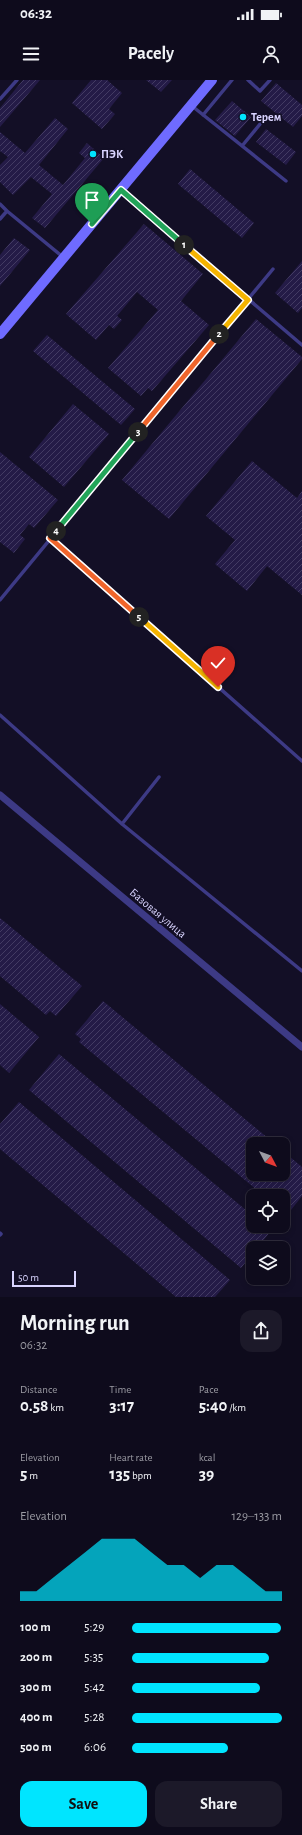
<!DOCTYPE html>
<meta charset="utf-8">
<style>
:root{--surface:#0e0b1c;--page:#1c1929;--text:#f1f3f6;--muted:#9b9ba3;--line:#2e2b3b;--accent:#00e5ff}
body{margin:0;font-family:"Alegreya Sans",sans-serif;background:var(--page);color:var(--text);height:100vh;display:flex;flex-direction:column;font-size:15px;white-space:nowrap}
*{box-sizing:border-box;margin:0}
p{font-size:13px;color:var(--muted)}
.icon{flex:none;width:22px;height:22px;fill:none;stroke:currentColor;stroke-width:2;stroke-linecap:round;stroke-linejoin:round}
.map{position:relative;height:1217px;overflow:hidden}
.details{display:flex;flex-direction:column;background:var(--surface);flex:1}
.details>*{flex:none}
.needle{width:26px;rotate:131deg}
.fabs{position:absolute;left:246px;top:1057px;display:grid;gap:8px}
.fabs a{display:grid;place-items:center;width:44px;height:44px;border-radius:8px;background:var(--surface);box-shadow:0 2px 6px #0003,0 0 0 1px var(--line);font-size:20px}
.scale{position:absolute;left:12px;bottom:10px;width:64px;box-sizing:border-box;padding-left:4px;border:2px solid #d9d4ff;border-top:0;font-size:11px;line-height:14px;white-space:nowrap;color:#d9d4ff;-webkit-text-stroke:3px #130f26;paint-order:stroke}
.pin{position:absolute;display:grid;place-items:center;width:34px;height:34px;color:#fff;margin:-41px -17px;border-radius:50% 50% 50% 0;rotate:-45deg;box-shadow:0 0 4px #0007}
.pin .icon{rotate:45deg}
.km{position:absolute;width:20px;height:20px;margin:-10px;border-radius:50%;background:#222;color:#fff;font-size:11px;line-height:20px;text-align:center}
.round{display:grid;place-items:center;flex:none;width:42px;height:42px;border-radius:12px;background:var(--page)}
.overview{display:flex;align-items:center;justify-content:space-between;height:68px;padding:0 20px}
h1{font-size:22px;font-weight:700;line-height:30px}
.stats{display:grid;grid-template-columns:repeat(3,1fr);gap:6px;height:68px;padding:4px 20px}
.stats div{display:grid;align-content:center}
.stats b{font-size:17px;font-weight:700}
.stats small{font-size:11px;font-weight:400}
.stats p{font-size:11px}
.chart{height:112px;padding:8px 20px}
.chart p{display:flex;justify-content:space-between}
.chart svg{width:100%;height:72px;margin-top:4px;fill:var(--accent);opacity:.7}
.primary-button{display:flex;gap:8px;margin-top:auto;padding:8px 20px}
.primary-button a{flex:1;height:46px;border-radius:12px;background:var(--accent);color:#111;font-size:16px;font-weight:700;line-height:46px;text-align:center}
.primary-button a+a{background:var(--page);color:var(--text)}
ul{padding:0 20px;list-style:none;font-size:13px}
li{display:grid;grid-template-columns:64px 48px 1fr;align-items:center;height:30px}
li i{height:10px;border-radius:5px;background:var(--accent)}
.status{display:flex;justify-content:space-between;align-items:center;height:28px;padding:0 20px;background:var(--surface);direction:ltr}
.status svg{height:11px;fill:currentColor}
header{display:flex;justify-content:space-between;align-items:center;height:52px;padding:0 20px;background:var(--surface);font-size:18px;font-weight:700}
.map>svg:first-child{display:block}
</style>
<div class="status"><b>06:32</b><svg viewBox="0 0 49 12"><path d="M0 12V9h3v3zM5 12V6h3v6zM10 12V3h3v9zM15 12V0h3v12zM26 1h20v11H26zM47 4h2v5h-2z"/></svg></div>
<header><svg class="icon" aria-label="menu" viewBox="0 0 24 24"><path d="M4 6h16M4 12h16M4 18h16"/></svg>Pacely<svg class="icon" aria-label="person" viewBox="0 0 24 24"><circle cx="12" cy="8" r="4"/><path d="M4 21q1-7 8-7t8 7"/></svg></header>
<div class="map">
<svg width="302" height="1217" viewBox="0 0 302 1217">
<defs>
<pattern id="building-hatch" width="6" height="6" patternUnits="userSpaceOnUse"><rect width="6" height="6" fill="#241b47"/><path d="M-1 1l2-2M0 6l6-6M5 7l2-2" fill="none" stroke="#433b63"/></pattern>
</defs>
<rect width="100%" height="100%" fill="#130f26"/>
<path fill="url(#building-hatch)" d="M23,0h17l-40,47v-19z
M91,0h16l15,13 -13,16 6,5 -13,15 -30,-26z
M146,0h26l-11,12z
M276,3l26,22v11l-9,11 -32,-26z
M232,21l19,16 -16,19 -20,-16z
M55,38l13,11 -29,36 24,20 22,-27 -6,-5 8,-10 17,15 -59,70 -13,-10 20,-24 -21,-17 -18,18 -13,-13v-17l8,-8 -8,-6v-19l25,21z
M266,49l30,23 -10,13 -30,-23z
M190,89l64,54 -12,15 -64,-54z
M144,144l59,50 -22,27 28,24 -57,66 -4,-3 -7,8 -33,-28 50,-58 -21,-18 -20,24 5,4 -8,9 -5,-4 -13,15 -30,-26z
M14,158l16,12 -30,36v-31z
M302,181v47l-4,5 -23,-20z
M256,239l46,38v2l-133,160 -47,-39z
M47,255l88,74 -14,16 -88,-74z
M73,324l36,30 -45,53 -35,-30z
M0,372l58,48 -24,28 -5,-4 -9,11 5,4 -11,14 -14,-11z
M252,381l45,37 5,-7v104l-35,-29 -20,25 -32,-27 20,-24 -29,-24z
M0,838l82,68 -26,30 -6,-5 -4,4 -46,-39z
M103,921l172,143h-22v30h30v-23l19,16v29l-11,14 -8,-6v-8h-19l-185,-154 2,-3 -6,-5z
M0,924l39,33 -30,36 -9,-8z
M59,974l194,162v10h12l6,5 -14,17h-4v5l-12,15 -212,-178z
M19,1022l211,178 -15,17h-39l-176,-148v-25z"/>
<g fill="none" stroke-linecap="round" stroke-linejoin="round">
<path stroke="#3d3a85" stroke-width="3.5" d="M248,0l12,11 10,-11
M0,19l17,-19
M192,26l94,75
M203,35l29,-35
M242,66l23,-28
M122,111l180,154
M0,124l7,7
M0,139l7,-8 56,46
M50,458l252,223
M0,520l273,-331
M0,635l122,109 180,147
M122,744l37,-47
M0,1153l1,1 -1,1"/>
<path stroke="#3d3a85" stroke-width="7" d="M0,715l302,252"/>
<path stroke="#6f6bff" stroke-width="10" d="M0,254l212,-254"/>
</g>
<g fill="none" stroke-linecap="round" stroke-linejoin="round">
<defs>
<path id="split-1" d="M92,144l29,-34 63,55"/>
<path id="split-2" d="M184,165l64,55 -29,34"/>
<path id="split-3" d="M138,352l81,-98"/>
<path id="split-4" d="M56,451l82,-99"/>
<path id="split-5" d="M56,451l-6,7 89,79"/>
<path id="split-6" d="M139,537l79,70"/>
</defs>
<use href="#split-1" stroke="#fff" stroke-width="8"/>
<use href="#split-2" stroke="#fff" stroke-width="8"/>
<use href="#split-3" stroke="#fff" stroke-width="8"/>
<use href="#split-4" stroke="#fff" stroke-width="8"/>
<use href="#split-5" stroke="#fff" stroke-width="8"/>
<use href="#split-6" stroke="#fff" stroke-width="8"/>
<use href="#split-1" stroke="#22a559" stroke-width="5"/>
<use href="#split-2" stroke="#f5b400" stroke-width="5"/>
<use href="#split-3" stroke="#f0652b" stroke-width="5"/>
<use href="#split-4" stroke="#22a559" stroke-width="5"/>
<use href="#split-5" stroke="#f0652b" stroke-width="5"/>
<use href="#split-6" stroke="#f5b400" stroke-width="5"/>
</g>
<g fill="#00e5ff" stroke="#130f26" stroke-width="1.5">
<circle cx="243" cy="37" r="4"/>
<circle cx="93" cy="74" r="4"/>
</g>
<g text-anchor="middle" stroke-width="3.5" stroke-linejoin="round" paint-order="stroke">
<g font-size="12" font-weight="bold" fill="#d9d4ff" stroke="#130f26" text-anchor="start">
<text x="251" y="41">Терем</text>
<text x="101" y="78">ПЭК</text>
</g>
<g font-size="12" fill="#d9d4ff" stroke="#130f26">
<text transform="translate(158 833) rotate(40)" y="4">Базовая улица</text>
</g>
</g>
</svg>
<div class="fabs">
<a><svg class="needle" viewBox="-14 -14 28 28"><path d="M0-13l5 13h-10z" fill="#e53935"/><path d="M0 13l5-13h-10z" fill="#9b9ba3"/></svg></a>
<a><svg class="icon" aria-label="locate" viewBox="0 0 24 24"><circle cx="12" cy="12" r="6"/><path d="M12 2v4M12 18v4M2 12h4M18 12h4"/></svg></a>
<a><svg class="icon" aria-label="layers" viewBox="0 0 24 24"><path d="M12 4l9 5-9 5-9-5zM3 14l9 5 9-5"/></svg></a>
</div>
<div class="scale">50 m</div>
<div class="pin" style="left:92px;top:144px;background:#1e9e55"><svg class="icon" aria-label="arrive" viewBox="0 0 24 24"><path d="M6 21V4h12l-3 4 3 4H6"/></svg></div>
<div class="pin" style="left:218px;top:607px;background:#d93025"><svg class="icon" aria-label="check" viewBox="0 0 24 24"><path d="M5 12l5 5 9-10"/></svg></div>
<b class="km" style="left:184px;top:165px">1</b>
<b class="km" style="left:219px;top:254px">2</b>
<b class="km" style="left:138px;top:352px">3</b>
<b class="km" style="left:56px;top:451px">4</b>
<b class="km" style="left:139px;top:537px">5</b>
</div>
<section class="details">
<div class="overview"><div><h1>Morning run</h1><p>06:32</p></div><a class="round"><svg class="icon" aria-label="share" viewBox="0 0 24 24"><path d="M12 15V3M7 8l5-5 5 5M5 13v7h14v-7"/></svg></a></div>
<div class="stats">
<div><p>Distance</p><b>0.58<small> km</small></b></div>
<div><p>Time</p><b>3:17</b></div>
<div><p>Pace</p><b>5:40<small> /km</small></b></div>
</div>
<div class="stats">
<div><p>Elevation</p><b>5<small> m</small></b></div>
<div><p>Heart rate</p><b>135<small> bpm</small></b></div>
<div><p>kcal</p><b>39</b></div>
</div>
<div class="chart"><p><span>Elevation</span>129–133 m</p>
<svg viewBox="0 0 160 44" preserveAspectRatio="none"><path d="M0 44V38L10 38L20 30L30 22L40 14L50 6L60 6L70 6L80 14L90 22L100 22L110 30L120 22L130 22L140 30L150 38L160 38V44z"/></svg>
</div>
<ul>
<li><b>100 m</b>5:29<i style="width:99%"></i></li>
<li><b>200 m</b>5:35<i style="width:91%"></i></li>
<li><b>300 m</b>5:42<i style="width:85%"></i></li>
<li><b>400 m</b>5:28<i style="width:100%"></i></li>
<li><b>500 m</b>6:06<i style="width:64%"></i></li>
</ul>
<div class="primary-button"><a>Save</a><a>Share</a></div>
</section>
